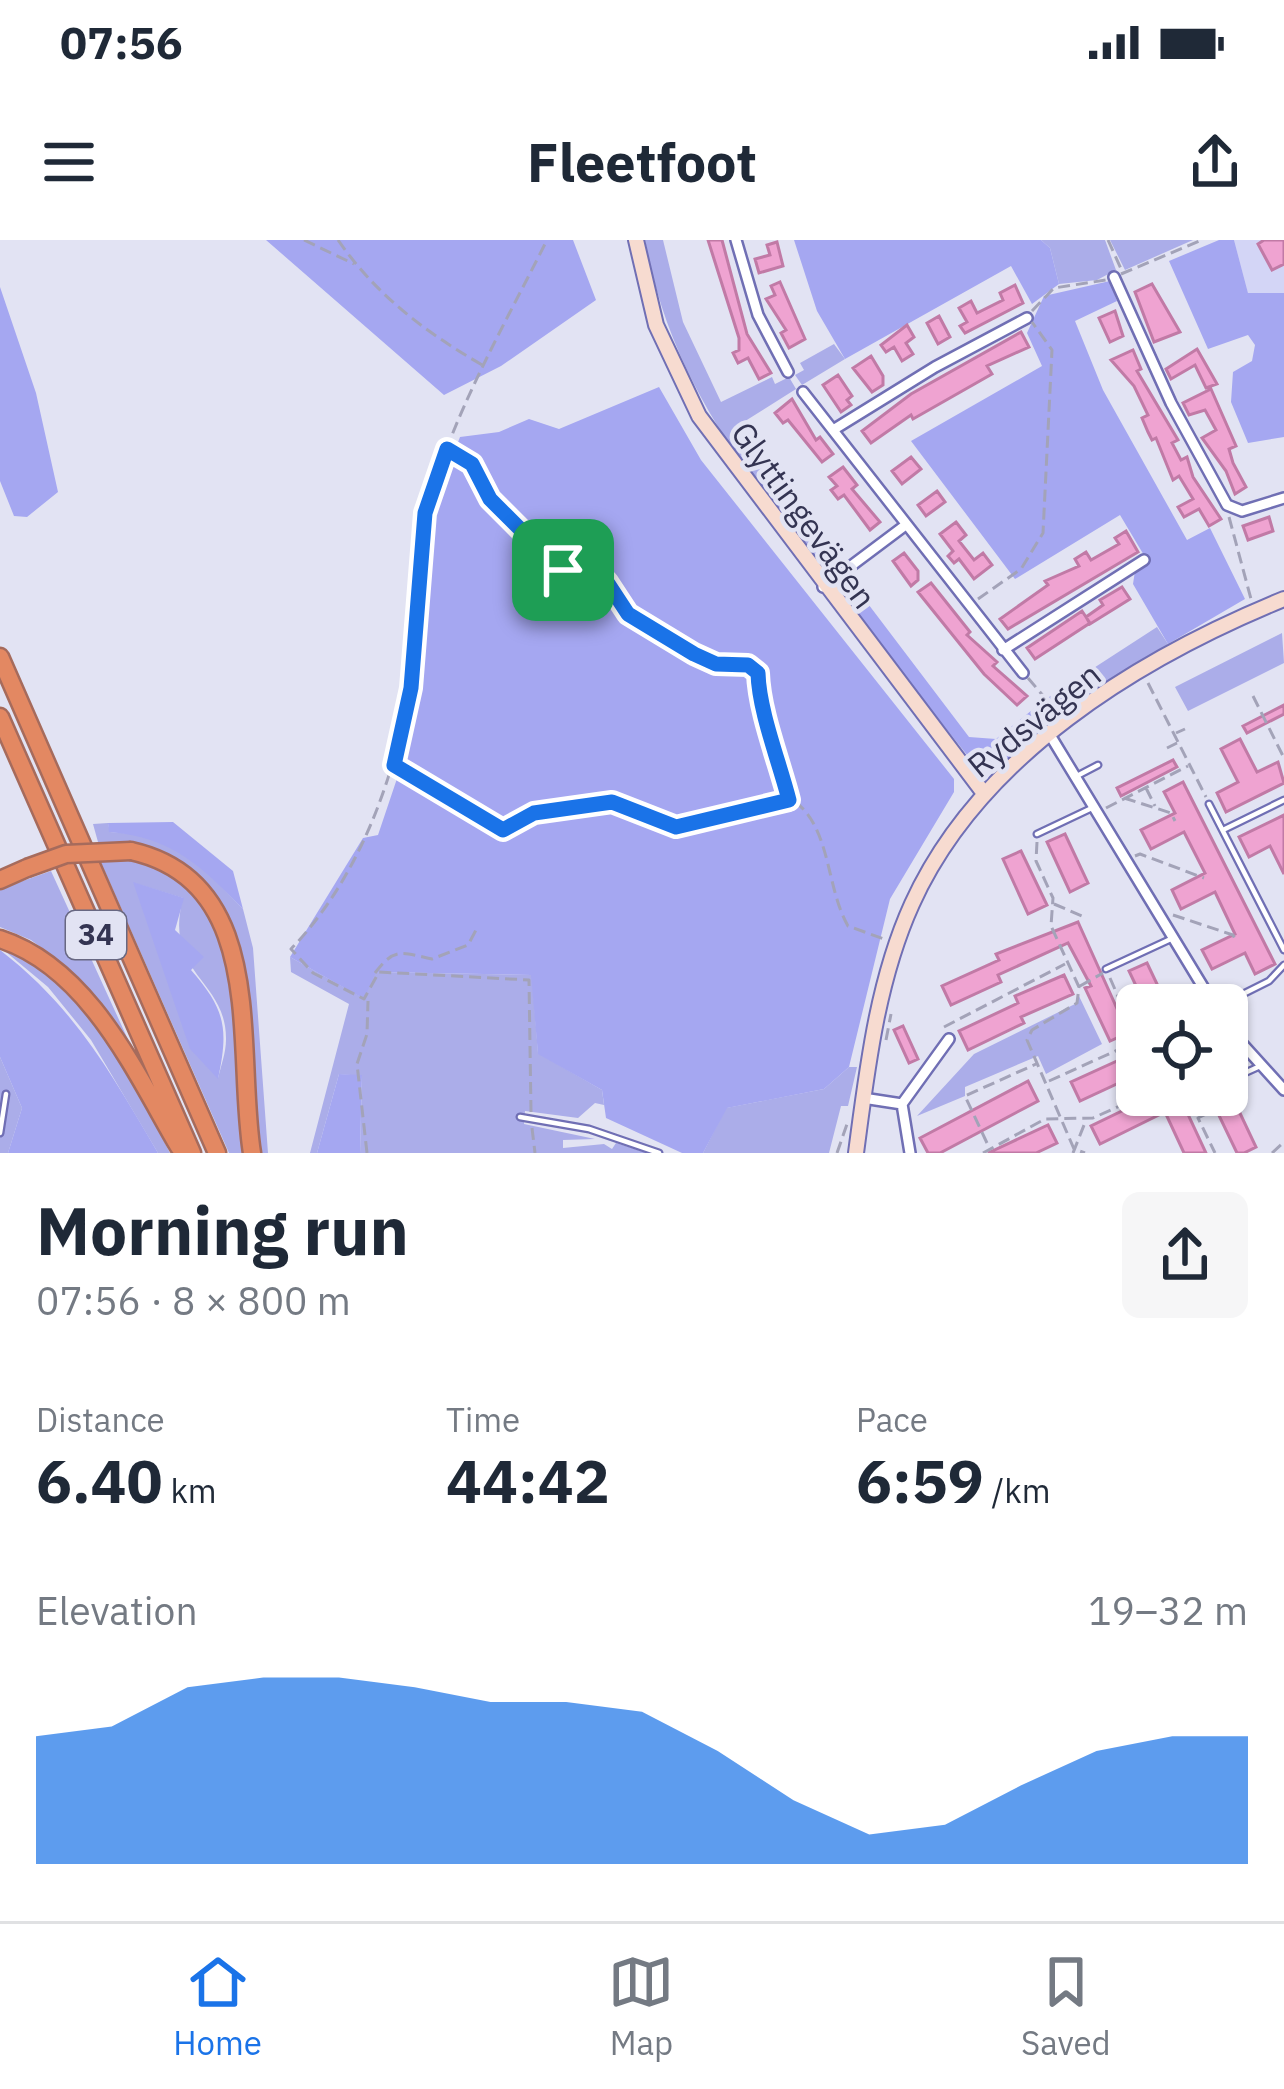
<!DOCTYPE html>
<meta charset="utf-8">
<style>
:root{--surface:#fff;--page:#f6f6f7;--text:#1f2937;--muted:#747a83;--line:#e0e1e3;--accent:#1a73e8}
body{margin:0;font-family:"IBM Plex Sans",sans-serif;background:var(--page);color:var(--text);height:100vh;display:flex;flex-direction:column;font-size:45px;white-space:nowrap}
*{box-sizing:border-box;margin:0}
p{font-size:39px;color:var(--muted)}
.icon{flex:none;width:66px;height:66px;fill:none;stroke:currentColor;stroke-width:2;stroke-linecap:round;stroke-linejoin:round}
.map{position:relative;height:913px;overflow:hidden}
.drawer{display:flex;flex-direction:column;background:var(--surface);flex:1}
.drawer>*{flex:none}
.controls{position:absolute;left:1116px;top:744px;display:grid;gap:24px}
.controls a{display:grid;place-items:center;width:132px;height:132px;border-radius:18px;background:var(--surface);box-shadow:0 3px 9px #0004;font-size:60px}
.pin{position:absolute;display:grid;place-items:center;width:102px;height:102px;color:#fff;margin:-51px;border-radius:24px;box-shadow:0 6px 18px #0006}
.round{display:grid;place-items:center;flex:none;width:126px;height:126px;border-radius:18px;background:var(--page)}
.head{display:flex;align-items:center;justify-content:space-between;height:204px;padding:0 36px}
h1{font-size:66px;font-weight:800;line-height:90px}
.figures{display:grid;grid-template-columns:repeat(3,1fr);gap:18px;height:204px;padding:12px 36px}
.figures div{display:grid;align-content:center}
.figures b{font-size:60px;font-weight:800}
.figures small{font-size:33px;font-weight:400}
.figures p{font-size:33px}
.chart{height:336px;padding:24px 36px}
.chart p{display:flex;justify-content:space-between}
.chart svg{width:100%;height:216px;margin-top:12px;fill:var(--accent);opacity:.7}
.status{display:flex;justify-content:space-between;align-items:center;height:84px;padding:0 60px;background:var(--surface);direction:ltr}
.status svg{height:33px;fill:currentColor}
header{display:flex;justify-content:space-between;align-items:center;height:156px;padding:0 36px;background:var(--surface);font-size:54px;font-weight:800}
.dock{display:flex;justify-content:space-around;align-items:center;height:168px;border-top:3px solid var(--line);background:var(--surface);font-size:33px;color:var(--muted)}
.dock a{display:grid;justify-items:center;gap:6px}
.dock .active{color:var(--accent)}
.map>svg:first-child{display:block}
</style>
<div class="status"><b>07:56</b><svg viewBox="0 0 49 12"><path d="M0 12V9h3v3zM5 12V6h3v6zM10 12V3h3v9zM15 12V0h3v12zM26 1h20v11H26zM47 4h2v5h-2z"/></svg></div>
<header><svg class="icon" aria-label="menu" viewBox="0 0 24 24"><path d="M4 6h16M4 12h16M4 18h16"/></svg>Fleetfoot<svg class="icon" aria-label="share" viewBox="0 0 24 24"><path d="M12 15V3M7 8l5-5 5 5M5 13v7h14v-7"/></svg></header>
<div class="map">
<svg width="1284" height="913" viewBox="0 0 1284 913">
<rect width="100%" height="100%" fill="#e2e3f3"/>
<path fill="#d3d5f6" d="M1234,0h50v53h-36z"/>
<path fill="#abade9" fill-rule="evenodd" d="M645,0h18l20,82 38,80 51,-25 3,7 14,-7 7,12 -62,39 101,130 12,4 -13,9h-14c-81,-110 -150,-194 -175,-331z
M1041,0h64l11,30 -19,10 -38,4 -9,-36z
M1110,0h83l-68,30z
M834,104l11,15 -43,26 -7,-10 9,-5 -4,-7z
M1157,387l11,17 -107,69 -12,-16z
M1282,393l2,30 -96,48 -13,-24z
M108,583l2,9 36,3 45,20 52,54 10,39 15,205h-7c-16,-118 13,-316 -163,-311l-5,-18z
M99,618c156,1 138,184 147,295h-17zM134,643l49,15c-20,77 44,81 43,142 0,12 -5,26 -8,38z
M51,631l85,186 -69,-90 -36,-27 -31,-13v-38z
M0,707c84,33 132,130 170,206h-12l-67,-113 -43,-53z
M290,717l73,41 12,-26 157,3 6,78 64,37 2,15 -9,-2 -17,15 -53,-7 -1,13 71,15 -32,1v8l41,-4 8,5 4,-6 31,10h-287l2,-77 -23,-2 -22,79h-7l39,-149 -58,-32z
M1078,754l24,50 -56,30 -8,-18 -73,31v9l-48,20 57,-62 103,-51z
M0,817l22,51 -14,45h-8z
M849,827h8l-9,39h-7l-12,47h-126l23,-45 98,-19z"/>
<path fill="#a5a7f1" d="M266,0h307l23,60 -95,66 -57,29z
M794,0h247l9,8 9,36 -27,20 -21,-38 -166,93 -28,-48z
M1219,0h15l14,53h36v144l-36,6 -17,-41 2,-30 19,-11 3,-16 -7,-10 -40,14 -39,-88z
M1110,41l7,20 -42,20 28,69 84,150 23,-12 35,71 -77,45 -35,-60 2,-13 13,-9 -28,-47 -105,64 -104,-138 131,-75 -15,-33 17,-37z
M0,47l36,106 22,99 -31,25 -13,-1 -14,-35z
M659,147l42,73 253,319v13l-64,107 -41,168 -25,22 -97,19 -24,45h-21l-76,-35 -4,-28 -64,-36 -7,-79 -155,-3 -12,27 -74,-42 73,-119 15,-3 33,-98 20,-224 29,-76 39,-5 30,-13 30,10z
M854,330l-1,14 116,153 27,2 46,-37 14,15 -54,48 -13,5 -18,-10 -133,-167 4,-14z
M173,582l60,49 10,38c-42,-43 -71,-72 -134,-77l-1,-9z
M133,642l51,16 -9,32 29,27 -13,13c34,39 38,58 27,109l-28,-30z
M0,710c75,58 111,123 158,203h-150l14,-45 -22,-51z
M339,834l23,1 -2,78h-43z"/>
<path fill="#efa3d1" stroke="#c17aa6" stroke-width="3" d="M708,0h14l25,94 24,39 -12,6 -11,-21 -10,5 -5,-10 6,-3v-12z
M1264,0h20v24l-12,6 -14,-26z
M777,2l6,24 -24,7 -4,-14 15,-4 -3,-10z
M780,42l25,57 -16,9 -8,-15 5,-3 -20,-31 9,-4 -4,-9z
M1152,44l28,48 -26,10 -19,-50z
M1015,45l8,18 -58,30 -5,-7 7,-4 -8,-14 12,-7 6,12 26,-13 -3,-7z
M1115,71l8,25 -13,6 -11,-24z
M939,76l11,21 -12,7 -11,-21z
M907,85l7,12 -8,6 7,11 -11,7 -8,-14 -8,5 -5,-7z
M1021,92l8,15 -42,19 5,8 -79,45 -2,-4 -40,28 -9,-12 49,-37z
M1197,109l20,35 -11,4 -11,-23 -24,14 -5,-10z
M1133,110l8,19 -4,2 41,69 -6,3 9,17 6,-3 6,20 28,42 -12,7 -10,-17 -15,8 -6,-10 15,-8 -14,-23 -6,4 -17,-42 -4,2 -4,-8 -6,-14 6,-3 -14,-29 -23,-26z
M871,116l12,20v9l-11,7 -19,-24z
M838,135l14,21 -5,4 4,5 -10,7 -18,-27z
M1211,149l25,57 -7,3 4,14 13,24 -11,7 -9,-23 -24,-33 14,-8 -11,-20 -16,5 -6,-12z
M792,159l24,41 4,-3 13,17 -11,8 -34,-42 -5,3 -8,-10z
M911,217l10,12 -19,15 -10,-13z
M843,227l14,18 -5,4 28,33 -10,8 -26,-35 -6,4 -7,-9 6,-4 -8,-9z
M937,251l8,11 -19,14 -8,-11z
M1269,277l4,14 -25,9 -5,-14z
M956,282l10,13 -7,6 15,19 9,-7 9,12 -18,14 -15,-20 -5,4 -6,-7 5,-5 -13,-17z
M1126,291l12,21 -130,77 -8,-10 48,-34 -3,-4 34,-15 -4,-7 11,-7 5,8 28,-16 -4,-6z
M904,313l14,18v9l-7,6 -18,-25z
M931,343l39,49 -3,3 30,27 -4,4 34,30 -10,9 -33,-31 -66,-82z
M1122,347l8,12 -40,25 -4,-7 17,-12 -3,-5z
M1082,371l8,12 -55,36 -8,-11z
M1284,465v9l-37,19 -4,-7z
M1240,499l17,33 21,-10 6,21 -58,29 -9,-19 21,-11 -17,-33z
M1173,520l4,7 -56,29 -4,-8z
M1183,542l92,182 -20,10 -10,-21 -33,16 -10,-19 33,-16 -20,-42 -34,17 -9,-19 33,-17 -21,-41 -33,17 -10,-19 34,-17 -11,-21z
M1284,575v59l-14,-28 -21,11 -10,-20z
M1065,594l23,49 -18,9 -23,-50z
M1021,611l26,54 -19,9 -25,-55z
M1078,682l50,111 -18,8 -25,-53 6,-2 -23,-43 -70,32 3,7 -50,23 -9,-19 57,-26 -3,-6z
M1147,723l20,42h-22l-16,-34z
M1064,735l9,19 -52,23 3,6 -56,27 -9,-19 59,-28 -3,-7z
M903,786l15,33 -9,4 -15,-33z
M1128,816l8,19 -56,26 -9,-19z
M1028,841l10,20 -98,52h-12l-8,-15z
M1230,852l26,55 -12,6h-7l-25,-52z
M1155,855h24l27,58h-22l-19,-41 -65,32 -9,-18z
M1048,885l9,18 -21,10h-48z"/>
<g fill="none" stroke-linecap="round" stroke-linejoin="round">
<defs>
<path id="lane" d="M1075,537l23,-12
M1209,564l75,146
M1225,589l59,-29
M1037,594l57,-27
M1106,729l67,-31
M1221,765l48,-24 15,-16
M1227,841l31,-14
M1189,858l7,-3
M520,877l69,12 70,24
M0,893l6,-39"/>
<path id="street" d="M736,0l22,75 30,57
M1114,37l57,126 56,102 15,6 42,-13
M803,152l220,281
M833,190l102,-63 92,-49
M823,347l80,-60
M1003,410l141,-90
M1050,495l164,270
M1227,787l57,63
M863,858l39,6
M910,913l-8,-49 47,-65"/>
<path id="secondary" d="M636,0l20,85 43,91 284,376
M856,913c11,-83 21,-172 56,-249 67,-148 225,-245 372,-305"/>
<path id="highway" d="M0,417l217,496
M0,477l192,436
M131,611c138,31 104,197 121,302
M0,640l27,-12
M0,699c89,29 135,133 179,208"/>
</defs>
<use href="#lane" stroke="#706fb4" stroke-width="9"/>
<use href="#street" stroke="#706fb4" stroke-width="14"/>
<use href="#secondary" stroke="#706fb4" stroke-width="18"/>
<use href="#highway" stroke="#a66b5c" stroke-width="21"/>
<path stroke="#a3a3b8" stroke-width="3" stroke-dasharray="12 6" stroke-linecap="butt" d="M304,0l50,24
M338,0c39,56 87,92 146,126
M1108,0l14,31
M1121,34l81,-34
M1032,71l22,-23 52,-8
M447,209l25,15 18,35 39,39 9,18 69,26 20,31 67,41 22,10 32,1 10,8c1,37 20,87 30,125
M1229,277l22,82
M978,359l43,-30 22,-36 9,-183 -20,-28
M1028,438l29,34
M1148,443l58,114
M1253,456l31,62
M1176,493l9,-4
M1167,508l10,-5
M394,525l109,65c27,-13 85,-36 115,-25 20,8 37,23 60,22 36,-1 83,-31 116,-26 37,26 32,87 54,125l36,13
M1146,548l9,18
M1124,558l47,15 4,8
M1106,568l82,-42
M1037,602l-1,19 17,37 -2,28 28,61 -2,16 -45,27 -5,10 47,109 11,4
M1135,616l5,-2 64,24
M1054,664l28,12
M1173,675l60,20 3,6
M375,733c20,-27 28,-20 57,-14l36,-14 8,-15
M1110,738l24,55 3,28
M1080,746l23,-13
M944,787l121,-63
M886,800l5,-26
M1049,841l84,-38
M1153,855l8,16 21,-9
M1202,860l6,13 -10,5 17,35
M531,872l-2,-132 -150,-8 -15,27 -51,-26 -22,-24c81,-84 117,-211 128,-325 3,-38 -1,-81 9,-118 25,-93 76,-180 119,-266
M532,888l3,25
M987,903l-22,-47 71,-32
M367,913l-10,-89 10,-30 1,-33
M837,913l10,-29
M983,913l62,-34 48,-1 51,-23
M1073,913l13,-33
M1272,913l12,-11"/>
<use href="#lane" stroke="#fff" stroke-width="4.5"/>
<use href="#street" stroke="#fff" stroke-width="9"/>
<use href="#secondary" stroke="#f7dbd0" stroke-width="14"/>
<use href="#highway" stroke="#e38862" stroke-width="16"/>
<defs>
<path id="highway-bridge" d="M27,628l39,-14 65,-3"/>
</defs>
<use href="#highway-bridge" stroke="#a66b5c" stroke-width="21" stroke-linecap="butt"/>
<use href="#highway-bridge" stroke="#e38862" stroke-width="16"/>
</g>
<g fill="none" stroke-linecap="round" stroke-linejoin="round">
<defs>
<path id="route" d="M447,209l25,15 18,35 39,39 9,18 69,26 21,32 66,40 22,10 32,1 10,8c1,38 21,88 31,127l-113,27 -64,-25 -78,11 -31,17 -109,-65 17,-77 14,-175z"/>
</defs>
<use href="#route" stroke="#fff" stroke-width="24"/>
<use href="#route" stroke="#1a73e8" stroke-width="15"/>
</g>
<g text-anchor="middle" stroke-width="9" stroke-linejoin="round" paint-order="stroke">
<rect fill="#e2e3f3" stroke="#686882" stroke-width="3" x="66" y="671" width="60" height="48" rx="9"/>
<g font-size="30" font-weight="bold" fill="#343452">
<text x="96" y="705">34</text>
</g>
<g font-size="33" fill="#343452" stroke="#e2e3f3">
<text transform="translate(804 275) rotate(54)" y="12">Glyttingevägen</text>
<text transform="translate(1034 480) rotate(-39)" y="12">Rydsvägen</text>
</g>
</g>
</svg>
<div class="controls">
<a><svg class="icon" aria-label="locate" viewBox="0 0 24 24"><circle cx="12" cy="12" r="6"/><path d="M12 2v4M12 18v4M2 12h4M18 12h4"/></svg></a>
</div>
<div class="pin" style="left:563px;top:330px;background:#1e9e55"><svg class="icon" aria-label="arrive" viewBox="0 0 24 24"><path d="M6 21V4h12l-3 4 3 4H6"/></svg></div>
</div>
<section class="drawer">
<div class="head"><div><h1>Morning run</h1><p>07:56 · 8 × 800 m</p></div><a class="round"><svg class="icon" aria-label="share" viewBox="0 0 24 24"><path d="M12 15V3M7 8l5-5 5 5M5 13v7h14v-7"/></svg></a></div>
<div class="figures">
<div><p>Distance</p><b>6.40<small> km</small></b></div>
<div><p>Time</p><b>44:42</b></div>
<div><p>Pace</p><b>6:59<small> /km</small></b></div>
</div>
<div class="chart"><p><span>Elevation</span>19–32 m</p>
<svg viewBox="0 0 160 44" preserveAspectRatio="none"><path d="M0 44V18L10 16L20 8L30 6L40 6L50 8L60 11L70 11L80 13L90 21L100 31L110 38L120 36L130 28L140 21L150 18L160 18V44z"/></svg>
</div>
</section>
<nav class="dock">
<a class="active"><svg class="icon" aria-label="home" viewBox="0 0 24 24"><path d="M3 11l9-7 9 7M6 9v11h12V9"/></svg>Home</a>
<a><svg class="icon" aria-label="map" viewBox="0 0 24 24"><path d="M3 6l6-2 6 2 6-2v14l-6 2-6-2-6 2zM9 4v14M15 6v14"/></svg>Map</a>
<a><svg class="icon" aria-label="saved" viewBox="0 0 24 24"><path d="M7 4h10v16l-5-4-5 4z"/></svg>Saved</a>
</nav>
